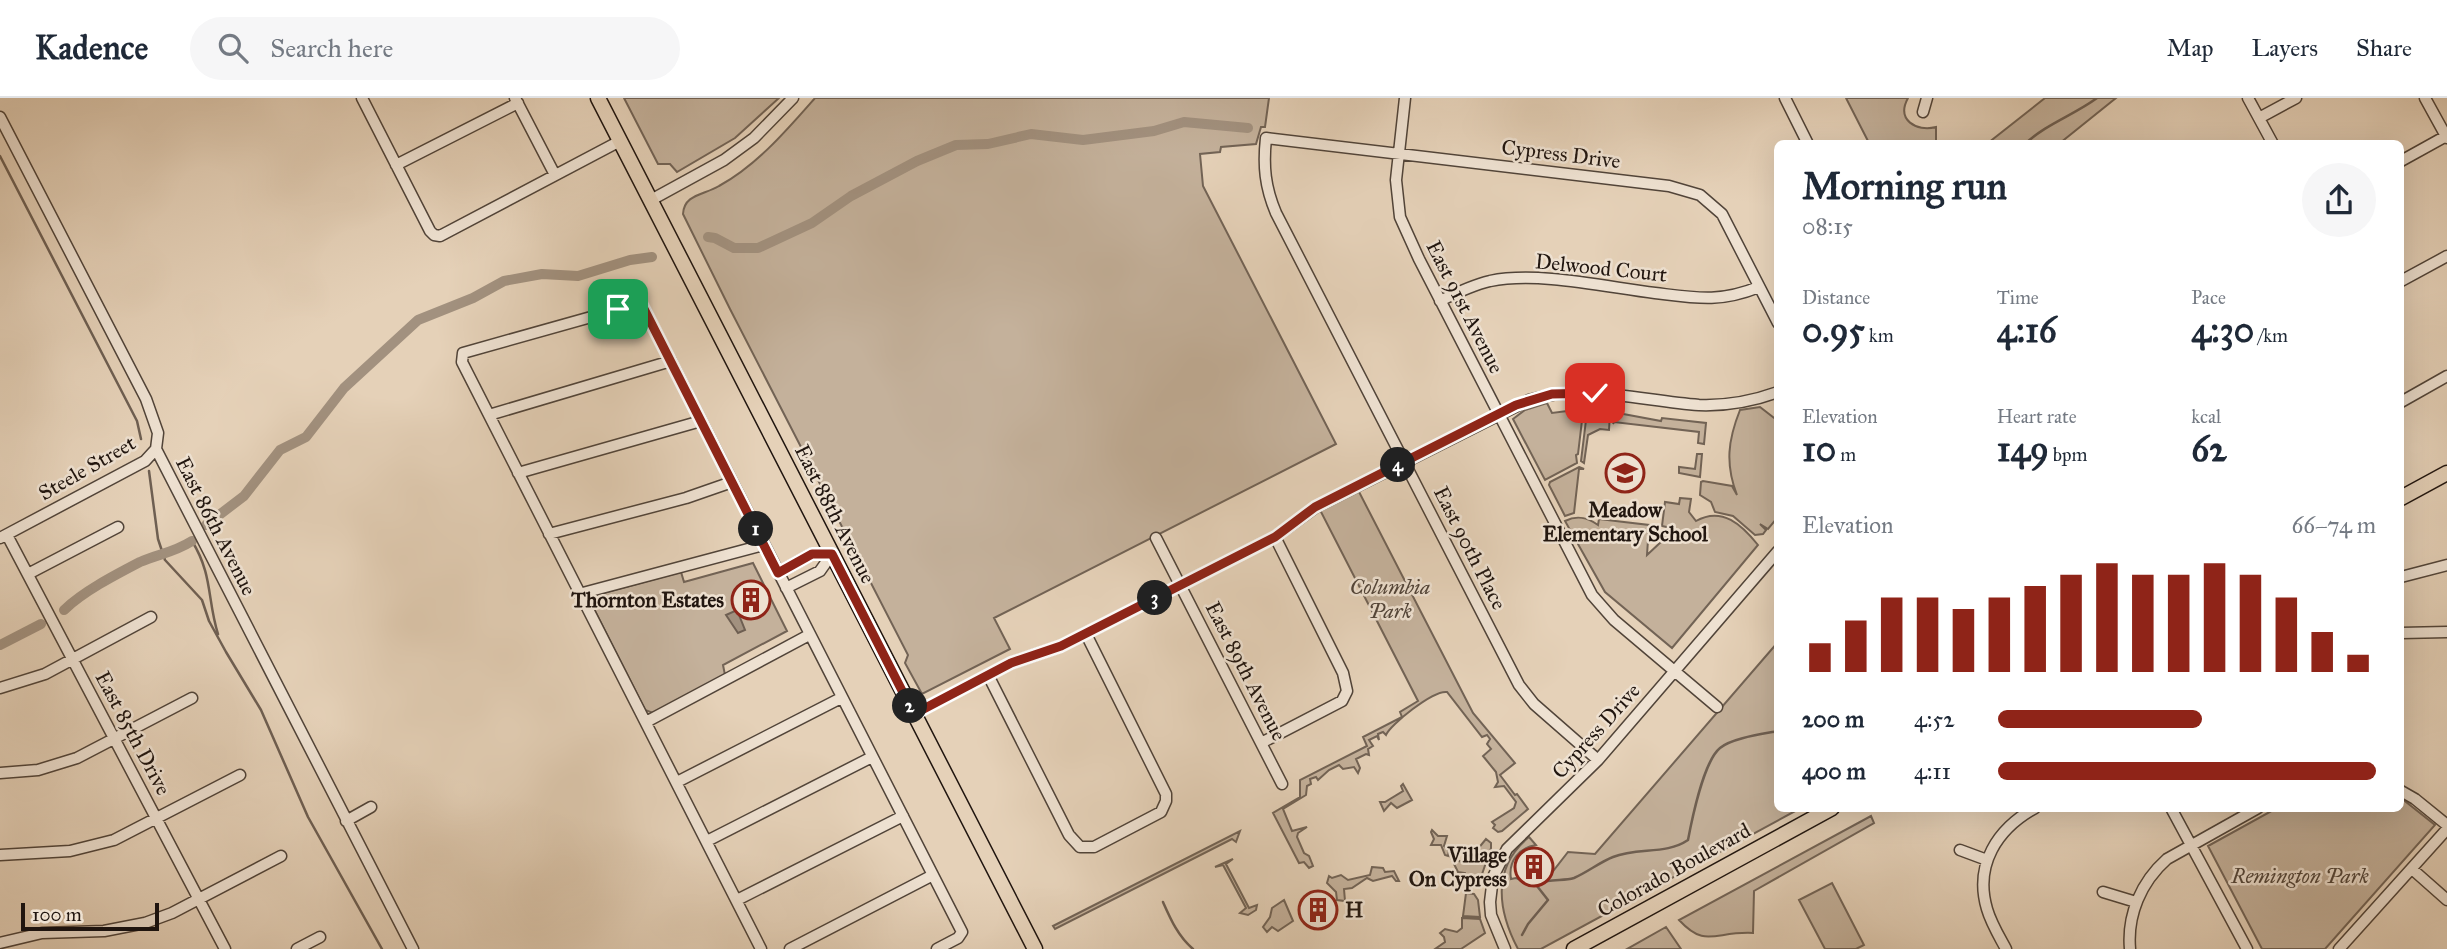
<!DOCTYPE html>
<meta charset="utf-8">
<style>
:root{--surface:#fff;--page:#f6f6f7;--text:#1f2937;--muted:#747a83;--line:#e0e1e3;--accent:#8f2418}
body{margin:0;font-family:"IM FELL Great Primer",serif;background:var(--page);color:var(--text);height:100vh;display:flex;flex-direction:column;font-size:26px;white-space:nowrap}
*{box-sizing:border-box;margin:0}
p{font-size:23px;color:var(--muted)}
.icon{flex:none;width:38px;height:38px;fill:none;stroke:currentColor;stroke-width:2;stroke-linecap:round;stroke-linejoin:round}
.map{position:relative;flex:1;overflow:hidden}
.details{position:absolute;left:1774px;top:42px;width:630px;height:672px;display:flex;flex-direction:column;background:var(--surface);border-radius:10px;box-shadow:0 7px 28px #0002}
.details>*{flex:none}
.scale{position:absolute;left:21px;bottom:18px;width:138px;box-sizing:border-box;padding-left:7px;border:4px solid #20150f;border-top:0;font-size:19px;line-height:24px;white-space:nowrap;color:#20150f;-webkit-text-stroke:5px #eee1d1;paint-order:stroke}
.pin{position:absolute;display:grid;place-items:center;width:60px;height:60px;color:#fff;margin:-30px;border-radius:14px;box-shadow:0 4px 10px #0006}
.km{position:absolute;width:35px;height:35px;margin:-18px;border-radius:50%;background:#222;color:#fff;font-size:19px;line-height:35px;text-align:center}
.round{display:grid;place-items:center;flex:none;width:74px;height:74px;border-radius:37px;background:var(--page)}
.summary{display:flex;align-items:center;justify-content:space-between;height:119px;padding:0 28px}
h1{font-size:38px;font-weight:700;line-height:52px}
.metrics{display:grid;grid-template-columns:repeat(3,1fr);gap:10px;height:119px;padding:7px 28px}
.metrics div{display:grid;align-content:center}
.metrics b{font-size:35px;font-weight:700}
.metrics small{font-size:19px;font-weight:400}
.metrics p{font-size:19px}
.chart{height:196px;padding:14px 28px}
.chart p{display:flex;justify-content:space-between}
.chart svg{width:100%;height:126px;margin-top:7px;stroke:var(--accent);stroke-width:6}
ul{padding:0 28px;list-style:none;font-size:23px}
li{display:grid;grid-template-columns:112px 84px 1fr;align-items:center;height:52px}
li i{height:18px;border-radius:9px;background:var(--accent)}
header{display:flex;align-items:center;gap:42px;box-sizing:border-box;height:98px;padding:0 35px;background:var(--surface);border-bottom:2px solid var(--line)}
header strong{font-size:33px}
nav{display:flex;gap:38px;margin-inline-start:auto;font-size:24px}
.search{width:490px;height:63px;background:var(--page);display:flex;align-items:center;gap:18px;box-sizing:border-box;padding:0 24px;border-radius:38px;color:var(--muted);font-size:26px}
.map>svg:first-child{display:block}
</style>
<header>
<strong>Kadence</strong>
<div class="search"><svg class="icon" aria-label="search" viewBox="0 0 24 24"><circle cx="10" cy="10" r="6"/><path d="M15 15l6 6"/></svg>Search here</div>
<nav><a>Map</a><a>Layers</a><a>Share</a></nav>
</header>
<div class="map">
<svg width="2447" height="851" viewBox="0 0 2447 851">
<rect width="100%" height="100%" fill="#e5d1b8"/>
<filter id="stains"><feTurbulence type="fractalNoise" baseFrequency=".00286" numOctaves="4"/><feColorMatrix values="0 0 0 0 .2 0 0 0 0 .09 0 0 0 0 .02 0 0 0 .5 -.17"/></filter>
<radialGradient id="worn" r=".72"><stop offset=".6" stop-color="#630" stop-opacity="0"/><stop offset="1" stop-color="#630" stop-opacity=".3"/></radialGradient>
<path fill="#c4b19b" stroke="#726355" stroke-width="2" d="M624,0h155l-44,40 -58,34 -7,-8h-12z
M815,0h454l-4,29h-4l-5,17 -35,3 -1,5 -20,2 3,32 133,258 -342,174 16,31 -88,45 -17,-31 3,-8 -178,-346 -47,-95c1,-20 21,-19 36,-28 38,-21 67,-55 96,-88z
M1846,0h62c-12,22 8,34 28,29v16h-67z
M2045,0h71l-56,45h-72z
M1547,305l5,10 23,-3 8,2 -5,42 -2,1 1,8 -32,17 -32,-61 12,-9z
M1760,309l18,14v96l-10,12 -8,-5 6,6 -3,4 -8,1 -22,-19 -18,-4 -4,-10 -11,-7 1,-13 2,-1 29,5 5,9c-12,-31 -9,-55 3,-85z
M1590,312l20,3 -1,17 -9,-1 -12,6 -4,28 -3,-2 6,-49z
M1618,315l43,8 1,-3 44,5 -2,21 -6,-1 1,-11 -85,-10 -1,2z
M1697,356h5l-2,23 -21,-4v-6l16,2z
M1579,369l5,2h-5l-5,44 -9,3 -16,-31 1,-3z
M1356,388l117,227 42,50 -15,12 15,20 2,-1 11,15 -26,22 -4,1 -5,-4 2,-3 -3,-3 22,-14 2,-6 -12,-16 -9,1 3,-5 -2,-10 -13,-16 8,-7 -4,-5 3,-5 -3,-4 -5,2 -35,-45c-14,-2 -57,33 -61,43l-3,-3 -5,2 1,6 -2,-4 -8,4 4,6 -5,3 1,6 -3,-1 -10,5 4,9 -2,5 -4,-6 -11,2 -4,-4 -10,5 -11,10 -2,-3 -6,2 1,5 -4,2 -1,9 -23,14 9,22 15,-4 -9,6 -1,4 7,16 5,3 4,10 -4,2 -5,-6 -5,1 -26,-50 27,-16v-17l67,-34 -4,-9 39,-20 -2,-5 18,-11 -100,-195z
M1680,400l11,1 -2,13 7,9c26,-15 46,4 62,24l-86,103 -67,-56 -40,-71c12,-6 22,-4 33,4l1,-6 50,6 -2,30 16,-15 8,-12 -9,-2 3,-24 14,2z
M753,465l34,68 -64,34 2,10 -72,38 -8,-3 -54,-107 1,-7 89,-24 3,10z
M1778,544v166l21,1 -258,140h-23c-20,-38 -27,-81 11,-112l7,8c-17,3 -28,16 -25,34l5,-1 7,4 27,-7 18,-23 27,2z
M1403,686l9,16 -15,8 -6,-5 -7,8 -4,-9h5l18,-11 -2,-5z
M2401,700l34,27 -110,124h-63l-54,-103 67,-37 126,-1z
M1871,718l3,7 -120,68 -1,42c-39,-2 -47,16 -74,-13z
M1432,732l6,6h9l-3,10 5,5 -1,5 -3,-1 -4,-10h-10l3,-6 -3,-7z
M1240,733l-4,11 -4,-3 -177,90 -2,-3z
M1486,741l5,4v5l-11,32 -5,4 -10,-1v-10l-7,-1 -8,-16 11,6 7,-8 5,1z
M1233,761l-7,5 23,44 8,-3 -1,5 -8,5 -8,-2 6,-5 -23,-43 -8,2z
M1372,769l11,1 2,4 9,-1 5,10h-3l-4,-5 -19,5 -6,-3 -15,10 -8,1 1,12 -8,-1 -1,-8 -9,-9 2,-7 3,2 9,-3 7,5 22,-5z
M1832,785l32,62 -8,4h-31l-26,-49z
M1466,795l8,1 4,6 2,17 -17,-1z
M1284,802l9,21 -15,10 -6,-4 -5,5 -4,-5 7,-10 2,-9z
M1462,820l18,1 5,14 -24,16h-26l10,-7 -1,-5 -4,-4 5,-4 12,3 5,-4z
M1666,829l15,22h-54z"/>
<path fill="#a2917f" stroke="#6e5f52" stroke-width="2" d="M737,512l8,20 -7,3 -12,-18z"/>
<g fill="none" stroke-linecap="round" stroke-linejoin="round">
<path stroke="#6e5f52" stroke-width="2.5" d="M2025,46c21,-20 49,-29 72,-46
M0,58l137,265 4,18
M149,373l9,68 7,21 37,40 7,21 17,31 35,58 47,107 74,132
M192,443c21,34 15,58 26,93
M1163,804c8,18 15,34 30,47
M1522,837l6,-11 20,-24 -11,-14c11,-9 25,-4 37,-8 14,-6 26,-16 39,-21 25,-10 53,-2 75,-17 4,-21 16,-79 32,-92 12,-10 43,-14 58,-17"/>
<path stroke="#a2917f" stroke-width="10" d="M708,139l7,1 19,10h24l54,-25 39,-27 66,-35 39,-16 32,-1 43,-10 52,6 71,-9 30,-9 64,6
M206,427l38,-29 36,-46 26,-13 38,-49 74,-68 55,-22 31,-17 38,-7 36,2 52,-16 22,-3
M64,512c20,-19 51,-35 76,-48 18,-8 33,-9 52,-21
M0,547l41,-21"/>
<defs>
<path id="minor" d="M362,0l68,133 4,4 6,1 180,-95
M515,0l40,77
M1405,0l-9,82 4,37 19,42 173,336 22,25 103,87
M1785,0l23,46
M2248,0l25,46
M2425,0l22,40
M1923,14l4,-14
M0,19l146,282 12,34 -2,16 257,500
M2259,20l37,-20
M2401,63l45,-25
M396,67l122,-62
M651,102l73,-40 30,-22 39,-40
M2401,183l46,-25
M1440,203c16,-8 33,-16 50,-20 48,-10 116,6 165,12 41,5 64,10 104,-6
M2401,304l46,-26
M489,317l182,-54
M518,375l183,-52
M549,436l137,-36 46,-16
M7,437l218,414
M0,440l145,-77 11,-12
M1156,440l126,246
M778,475l34,-19h20
M28,476l90,-47
M2401,479l46,-12
M786,490l34,-17 12,-17
M579,496l184,-49
M2401,535l46,-1
M988,577l81,160 11,12h14l67,-35 5,-11v-7l-80,-160
M0,590l45,-14 106,-57
M914,616l97,-51 50,-17 214,-109 41,-30 213,-107c57,-17 113,1 170,5 27,1 54,-4 79,-13
M646,624l163,-87
M1261,645l81,-42 5,-10 -4,-18 -68,-136
M1598,662l-64,-56 -15,-19 -243,-472c-11,-26 -13,-47 -10,-75l403,48 31,9 22,19 56,109
M0,675l38,-3 39,-12 115,-60
M677,684l164,-84
M2401,693l14,8 32,26
M2171,710l76,141
M346,723l25,-14
M707,743l165,-84
M1960,752l27,10
M0,757l70,-4 44,-11 126,-65
M2412,771l35,31
M2103,794l33,10
M737,802l166,-84
M0,845l42,-10 62,-2 41,-8 27,-10 109,-57
M297,851l23,-12
M761,851l-299,-587 1,-9 178,-50 321,629 -4,6 -21,11
M790,851l143,-74
M1505,851l-14,-34 -1,-13 3,-25 14,-28 91,-89 180,-209
M2006,851c-7,-13 -15,-26 -19,-40 -13,-44 10,-80 48,-101
M2130,851c-3,-34 11,-67 37,-90l91,-51
M2339,851l108,-120"/>
<path id="major" d="M598,0l437,851
M2401,400l46,-25
M1574,851l258,-141"/>
</defs>
<use href="#minor" stroke="#514439" stroke-width="13"/>
<use href="#major" stroke="#20150f" stroke-width="17"/>
<use href="#minor" stroke="#eee1d1" stroke-width="10"/>
<use href="#major" stroke="#e5d1b8" stroke-width="14"/>
</g>
<g fill="none" stroke-linecap="round" stroke-linejoin="round">
<defs>
<path id="route" d="M618,211l23,-6 137,270 34,-19h20l82,160 97,-51 50,-17 214,-109 40,-30 201,-102 36,-11 43,-1"/>
</defs>
<use href="#route" stroke="#fff" stroke-width="14"/>
<use href="#route" stroke="#8f2418" stroke-width="9"/>
</g>
<defs>
<symbol id="school-ring" viewBox="-11 -11 22 22"><circle r="9.5" fill="#eee1d1" stroke="#8f2418" stroke-width="1.5"/><path d="M0-5L7-2L0 1L-7-2ZM-4 1L0 2.5L4 1V4Q0 6-4 4Z" fill="#8f2418"/></symbol>
<symbol id="building-ring" viewBox="-11 -11 22 22"><circle r="9.5" fill="#eee1d1" stroke="#8f2418" stroke-width="1.5"/><path d="M-4-6H4V6H1V3H-1V6H-4ZM-2.5-4.3h1.7v1.8h-1.7ZM.8-4.3h1.7v1.8H.8ZM-2.5-1h1.7V.8h-1.7ZM.8-1h1.7V.8H.8Z" fill="#8f2418"/></symbol>
</defs>
<g fill-rule="evenodd">
<use href="#school-ring" x="1603" y="353" width="44" height="44"/>
<use href="#building-ring" x="729" y="480" width="44" height="44"/>
<use href="#building-ring" x="1512" y="747" width="44" height="44"/>
<use href="#building-ring" x="1296" y="790" width="44" height="44"/>
</g>
<g text-anchor="middle" stroke-width="5" stroke-linejoin="round" paint-order="stroke">
<g font-size="21" fill="#20150f" stroke="#eee1d1">
<text transform="translate(1561 56) rotate(7)" y="7">Cypress Drive</text>
<text transform="translate(1601 170) rotate(6)" y="7">Delwood Court</text>
<text transform="translate(1465 209) rotate(63)" y="7">East 91st Avenue</text>
<text transform="translate(87 370) rotate(-30)" y="7">Steele Street</text>
<text transform="translate(835 416) rotate(63)" y="7">East 88th Avenue</text>
<text transform="translate(216 428) rotate(63)" y="7">East 86th Avenue</text>
<text transform="translate(1470 450) rotate(63)" y="7">East 90th Place</text>
<text transform="translate(1246 573) rotate(63)" y="7">East 89th Avenue</text>
<text transform="translate(1596 633) rotate(-48)" y="7">Cypress Drive</text>
<text transform="translate(133 635) rotate(62)" y="7">East 85th Drive</text>
<text transform="translate(1674 772) rotate(-29)" y="7">Colorado Boulevard</text>
</g>
<g font-size="21" font-weight="bold" fill="#20150f" stroke="#eee1d1" text-anchor="end">
<text x="1625" y="419" text-anchor="middle">Meadow<tspan x="1625" dy="24">Elementary School</tspan></text>
<text x="724" y="509">Thornton Estates</text>
<text x="1507" y="764">Village<tspan x="1507" dy="24">On Cypress</tspan></text>
<text x="1345" y="819" text-anchor="start">H</text>
</g>
<g font-size="21" font-style="italic" fill="#514439" stroke="#eee1d1">
<text x="1390" y="496">Columbia<tspan x="1390" dy="24">Park</tspan></text>
<text x="2300" y="785">Remington Park</text>
</g>
</g>
<rect width="100%" height="100%" filter="url(#stains)"/>
<rect width="100%" height="100%" fill="url(#worn)"/>
</svg>
<div class="scale">100 m</div>
<div class="pin" style="left:618px;top:211px;background:#1e9e55"><svg class="icon" aria-label="arrive" viewBox="0 0 24 24"><path d="M6 21V4h12l-3 4 3 4H6"/></svg></div>
<div class="pin" style="left:1595px;top:295px;background:#d93025"><svg class="icon" aria-label="check" viewBox="0 0 24 24"><path d="M5 12l5 5 9-10"/></svg></div>
<b class="km" style="left:756px;top:431px">1</b>
<b class="km" style="left:910px;top:608px">2</b>
<b class="km" style="left:1155px;top:500px">3</b>
<b class="km" style="left:1398px;top:367px">4</b>
<section class="details">
<div class="summary"><div><h1>Morning run</h1><p>08:15</p></div><a class="round"><svg class="icon" aria-label="share" viewBox="0 0 24 24"><path d="M12 15V3M7 8l5-5 5 5M5 13v7h14v-7"/></svg></a></div>
<div class="metrics">
<div><p>Distance</p><b>0.95<small> km</small></b></div>
<div><p>Time</p><b>4:16</b></div>
<div><p>Pace</p><b>4:30<small> /km</small></b></div>
</div>
<div class="metrics">
<div><p>Elevation</p><b>10<small> m</small></b></div>
<div><p>Heart rate</p><b>149<small> bpm</small></b></div>
<div><p>kcal</p><b>62</b></div>
</div>
<div class="chart"><p><span>Elevation</span>66–74 m</p>
<svg viewBox="0 0 160 44" preserveAspectRatio="none"><path d="M5 44V34M15 44V26M25 44V18M35 44V18M45 44V22M55 44V18M65 44V14M75 44V10M85 44V6M95 44V10M105 44V10M115 44V6M125 44V10M135 44V18M145 44V30M155 44V38"/></svg>
</div>
<ul>
<li><b>200 m</b>4:52<i style="width:54%"></i></li>
<li><b>400 m</b>4:11<i style="width:100%"></i></li>
</ul>
</section>
</div>
